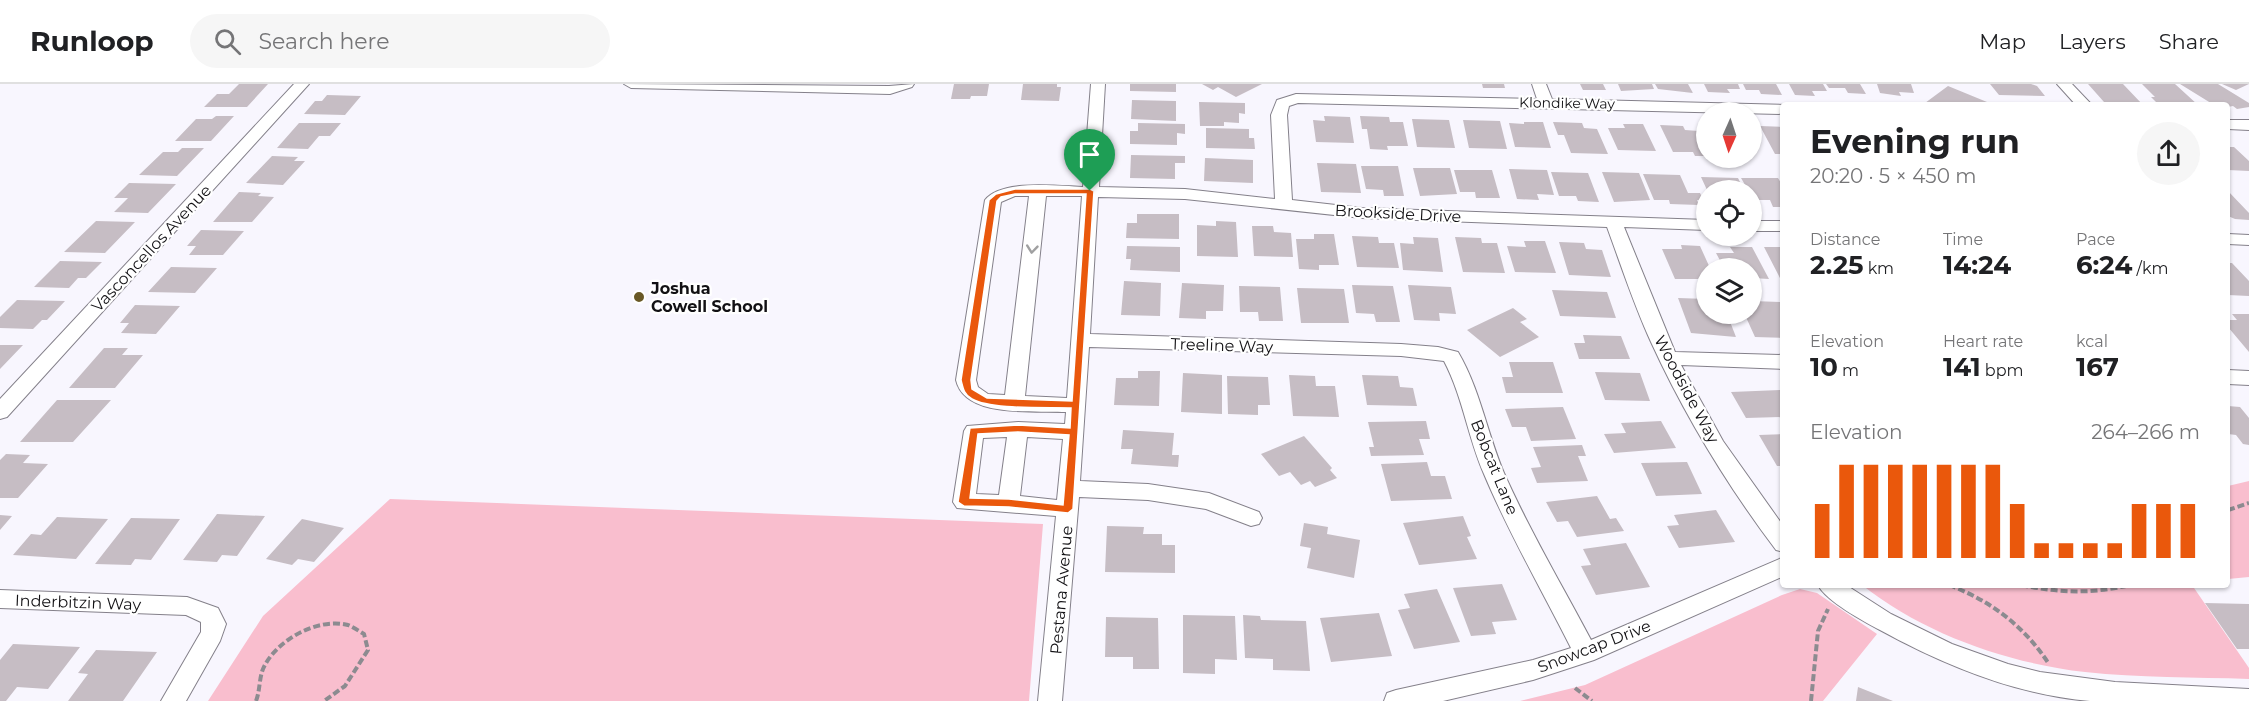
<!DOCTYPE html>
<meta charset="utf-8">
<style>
:root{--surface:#fff;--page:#f6f6f6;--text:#202124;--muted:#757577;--line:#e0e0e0;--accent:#ea580c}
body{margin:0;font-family:Montserrat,sans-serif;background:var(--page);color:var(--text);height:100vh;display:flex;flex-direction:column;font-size:22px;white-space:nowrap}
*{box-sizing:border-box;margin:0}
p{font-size:20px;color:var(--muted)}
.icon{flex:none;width:33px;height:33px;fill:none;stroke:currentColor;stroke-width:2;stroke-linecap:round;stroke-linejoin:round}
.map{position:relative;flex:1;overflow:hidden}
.side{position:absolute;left:1780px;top:18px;width:450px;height:486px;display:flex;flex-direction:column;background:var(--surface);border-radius:6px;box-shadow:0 2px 4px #0004}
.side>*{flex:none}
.needle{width:39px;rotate:183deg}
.fabs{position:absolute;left:1696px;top:18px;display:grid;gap:12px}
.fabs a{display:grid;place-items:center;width:66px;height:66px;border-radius:50%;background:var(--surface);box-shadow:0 2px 4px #0004;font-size:30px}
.pin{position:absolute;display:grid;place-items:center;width:51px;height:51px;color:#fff;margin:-62px -26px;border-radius:50% 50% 50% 0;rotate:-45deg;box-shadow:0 0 6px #0007}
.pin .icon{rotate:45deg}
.round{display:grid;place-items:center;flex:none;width:63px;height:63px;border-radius:32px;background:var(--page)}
.headline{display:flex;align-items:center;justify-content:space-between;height:102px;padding:0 30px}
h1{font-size:33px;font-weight:700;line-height:45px}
.stats{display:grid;grid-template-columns:repeat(3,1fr);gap:9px;height:102px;padding:6px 30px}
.stats div{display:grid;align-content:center}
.stats b{font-size:26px;font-weight:700}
.stats small{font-size:16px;font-weight:400}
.stats p{font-size:16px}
.chart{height:168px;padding:12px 30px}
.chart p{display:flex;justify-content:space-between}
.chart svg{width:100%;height:108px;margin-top:6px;stroke:var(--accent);stroke-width:6}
header{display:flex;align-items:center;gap:36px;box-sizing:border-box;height:84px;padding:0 30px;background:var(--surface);border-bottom:2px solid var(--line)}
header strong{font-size:28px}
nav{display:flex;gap:33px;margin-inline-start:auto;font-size:21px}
.search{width:420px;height:54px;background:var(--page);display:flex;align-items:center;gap:15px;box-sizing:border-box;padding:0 21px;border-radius:33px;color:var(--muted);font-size:22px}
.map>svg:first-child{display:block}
</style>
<header>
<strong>Runloop</strong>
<div class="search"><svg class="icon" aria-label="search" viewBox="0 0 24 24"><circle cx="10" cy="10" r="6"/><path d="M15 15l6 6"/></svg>Search here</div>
<nav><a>Map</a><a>Layers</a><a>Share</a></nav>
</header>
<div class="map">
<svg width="2249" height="617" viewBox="0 0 2249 617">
<rect width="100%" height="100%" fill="#f8f6fe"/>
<path fill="#f9bece" d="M2249,397v96l-21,2v-93z
M390,415l653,25 -14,177h-821l55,-85z
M1862,501h330l57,83v11c-54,-2 -110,-1 -164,-7 -78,-9 -161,-38 -223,-87z
M1800,505l17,4 60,41 -54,67h-303l65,-16 197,-90z"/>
<path fill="#c6bdc4" d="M239,0h29l-21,23h-43l13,-13h12z
M954,0h35l-2,12h-16l-1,3h-19z
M1023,0h34v3h4l-2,14 -38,-1z
M1130,0h46v8l-46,-1z
M1202,0h60l-26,13 -18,-10 -5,3z
M1482,0h22l1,4h-22z
M1580,0h23l3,6h-23z
M1618,0h34l2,5 -33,2z
M1655,0h33l5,9 -35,-4z
M1704,0h34l2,5h-13l3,4 -22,-1z
M1743,0h33l6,11 -21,-1 -2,-4h-13z
M1789,0h34l4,7h-15l3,5 -20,-1z
M1826,0h34l6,10 -18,-1 -3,-5h-16z
M1877,0h34l3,9 -15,-1 2,4 -21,-3z
M1990,0h41l6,2 8,10 -46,-1z
M2088,0h35l20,21 -39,-3z
M2142,0h33l23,21h-39l-8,-8h4z
M2180,0h38l31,19v4l-12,2 -4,-3 -5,1v-2h-14z
M2222,0h27l-13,6z
M1948,2l39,16 -4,3 -58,-2z
M327,11l34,1 -16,19 -41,-1 11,-13h7z
M1132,16l44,1v20l-45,-2z
M1199,18l46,1v11l-6,-1v10l-15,-1v4h-24z
M216,32h18l-23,25h-36l21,-22h16z
M1324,32l26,1 4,26 -38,-1 -3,-22 12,1z
M1360,32l29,1 1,5h13l5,24h-21l1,4 -18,-1 -3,-20h-5z
M1412,35l37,1 6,28 -38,-1z
M1463,36l37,1 7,28 -38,-1z
M1524,38h19l8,26 -36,-1 -6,-24 15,1z
M1553,38l29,1 2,5 13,1 11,25 -37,-1 -7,-18h-6z
M299,39h42l-11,13h-11l-11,13 -31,-1z
M1138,39l47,1v10l-8,-1v12l-47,-1v-13h8z
M1623,40h20l13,27 -38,-1 -10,-22h17z
M1660,41l23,1 2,4 14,1 8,15v10h-12l-2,-4h-20z
M1760,42l24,1v27h-9z
M1206,44l43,1v9h5l1,11 -49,-1z
M2228,63h6l15,14v10l-21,-1z
M182,64h22l-27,28 -38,-1 24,-23h15z
M1131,71l54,1v7h-10v16l-45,-1z
M272,72l26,1 -4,4h11l-22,24 -37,-2z
M1205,74l48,2v23l-49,-2z
M1317,79l39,1 5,29 -40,-1z
M1361,82h37l6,30h-20l-1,-6 -17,-1z
M1413,84h37l7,26 -37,2z
M1509,85l38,1 7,25 -17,-1 2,6 -22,-1z
M1454,86h38l8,28h-24l-1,-6h-15z
M1551,88l37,1 11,29 -21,-1 -2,-5h-17z
M1602,88l37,1 11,27 -36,2z
M1643,90l37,1 8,18h12l4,8 -7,-1 2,5 -29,-1 -1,-4h-15z
M1701,93l37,1 6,12h-37z
M1741,94h37l6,10v19h-11l-3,-7h-17l-1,-10h-4z
M129,99l47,1 -28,29 -34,-1 14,-14h-14z
M2228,107l21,22v7l-14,-1 -7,-3z
M239,108l22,1 -3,3 16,1 -22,25h-39z
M1137,130h42v25l-53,-1 1,-15h10z
M96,137l39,1 -30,31 -41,-1z
M1216,137l20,1 2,35 -41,-1v-31l19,1z
M1252,142h21l1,6 17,1 2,24 -39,-1z
M201,146l43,1 -21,24h-34l7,-9h-9z
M1314,150h20l5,31h-20v5l-20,-1 -3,-30h18z
M1352,152l26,1 1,6h15l5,25 -42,-1z
M1413,153l25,1 5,34 -40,-2 -3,-27 14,1z
M1455,153l26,1 1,5h15l8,30 -42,-1z
M1524,157h21l11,32 -41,-1 -8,-26 19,1z
M1559,158l25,1 2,6 16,1 9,27 -42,-2z
M1681,161l19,1 10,22h-3v11h-32l-13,-30h20z
M1127,162l53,1v25l-50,-2 1,-11h-5z
M1730,163h22l17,32 -17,-1v-10h-28l-8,-15h18z
M1764,163h20v35h-2z
M60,177l42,1 -16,16h-8l-9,10 -35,-1z
M2228,179h4l17,18v15l-21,-1z
M171,183l46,1 -22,25 -47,-1z
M1124,197l37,2 -1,33 -39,-1z
M1182,199l42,2 -1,26h-17v8l-27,-1z
M1352,201l41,1 7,36h-24l-2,-8 -18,-1z
M1408,201l43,2 5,27 -17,-1 1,8 -26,-1z
M1239,202l41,1 3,34h-24l-1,-9h-18z
M1297,204l47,1 5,34h-48z
M1552,206l55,2 9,26 -56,-2z
M1678,214l29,1v15h20l9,23 -45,-4z
M17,216l48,1 -18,19h-5l-9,9 -33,-1v-11z
M1752,217l28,1 4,6v30l-29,-1 -10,-22 7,-1z
M135,221l45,1 -24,28 -35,-1 8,-10h-9z
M1513,224l14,11 -7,3 19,15 -39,20 -33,-27z
M2232,230h17v38l-21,-25v-7h9z
M1583,251l38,1 9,23h-51l-5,-16h11z
M0,261h23l-23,24z
M104,264h24l-6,7h21l-28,33h-46z
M1509,278h44l10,31h-57l-4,-16h11z
M1138,287h22l-1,35 -45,-1 2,-27h22z
M1595,288l45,1 10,28 -45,-1z
M1183,289l39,2v39l-41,-2z
M1289,291l26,1 1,10h19l4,31 -46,-1z
M1362,291l36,1 2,11 13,1 4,18 -50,-1z
M1227,292l41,1 2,28h-12v10l-30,-1z
M1781,306l3,18h-4l4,9 -38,1 -15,-26z
M57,316h54l-38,42h-53z
M2228,322l12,1 9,11v27l-6,-1 -7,-9 -8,-1z
M1563,323l13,32 -45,2 -5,-14h-14l-7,-18z
M1426,337l4,18h-11l5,16 -53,1 -2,-9h5l-6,-25z
M1661,337l15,27 -62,5 -10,-19 22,-1 -5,-10z
M1123,346l51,3 -2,22h7l-1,12 -47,-3 2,-15h-12z
M1784,350v32h-7l-18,-31z
M1304,352l28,32 -2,2 7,8 -22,9 -5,-6 -9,4 -11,-13 -11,4 -18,-22z
M1582,361l4,11h-8l10,25 -51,2 -6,-15 10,-1 -8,-20z
M6,370l24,1 -7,8 25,1 -30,34h-18v-38z
M1427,378l4,14h14l7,23 -61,2 -10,-37z
M1687,378l15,32 -46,2 -15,-33z
M1597,412l13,23 6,-1 8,13 -47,6 -9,-16 -11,1 -11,-20z
M1716,426l19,32 -56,6 -12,-22 12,-1 -5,-10z
M217,430l48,2 -28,40 -15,-1 -5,7 -34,-2z
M0,431l12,1 -12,14z
M1463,432l8,20 -4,1 10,22 -58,6 -16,-42z
M57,433l51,2 -32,40 -63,-4 18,-21 10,1z
M131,434l49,1 -29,41 -16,-1 -4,6 -36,-1z
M302,435l42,9 -30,34 -16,-3 -6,6 -26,-6z
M1304,439l24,4 -1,7 33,6 -6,38 -47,-10 4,-20 -11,-2z
M1107,442l37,1 -1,7h19v11h13v28l-70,-1z
M1626,459l24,44 -54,8 -15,-29 10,-1 -8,-16z
M1502,500l15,36 -25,2 4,12 -25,2 -18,-48z
M1437,505l23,53 -46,7 -16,-39 12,-2 -6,-14z
M2205,519l44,1v45h-12z
M1379,529l13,43 -61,6 -11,-44z
M1183,531l52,1 2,44 -22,-1v15l-32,-1z
M1243,531l17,1 1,4 45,1 4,50 -37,-1v-11l-28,-1z
M1106,533l52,1 1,51h-26v-12h-28z
M13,560l67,3 -32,42 -31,-2 -11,14h-6v-41z
M96,566l61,2 -34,49h-55l20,-27 -10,-1z
M1858,603l35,14h-37z"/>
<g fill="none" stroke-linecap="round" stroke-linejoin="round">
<defs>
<path id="minor" d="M294,0h15l-302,333 -7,2v-20z
M624,0l265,2 25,-2 -2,3 -22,7 -259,-6z
M1091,0h14l-6,103 86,2 90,10 -4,-84 6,-15 19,-6 241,5 -5,-15h14l6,15 234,6h-2v9l-486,-11 -9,3 -2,9 5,85 70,8 345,12v10l-83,-3 51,125 109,3v14l-103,-4 42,76 61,86v25l-8,-2c-49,-65 -91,-134 -125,-208 -17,-37 -30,-77 -44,-115l-245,-9 -177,-19 -87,-2 -8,137 311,10 37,3 20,5c22,37 29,81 46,121 25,57 58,112 87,167l193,-83v19l-190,84 -61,20 -90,21h-59l3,-8 9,-3 137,-30 38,-12c-29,-58 -62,-114 -87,-174 -16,-36 -21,-77 -40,-113l-43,-5 -312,-9 -9,134 68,3 61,9 50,19 3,6 -3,6 -8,2 -45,-17 -58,-9 -69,-3 -17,204h-24l18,-185 -99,-8 -4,-6 11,-71 3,-5 51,-4 47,2 1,-12c-32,-2 -101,7 -110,-32l29,-180c16,-21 73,-14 98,-13zM1015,112h14l-24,199 -17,-1 -10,-7 -2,-7 25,-178zM1046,112h36l-15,202 -42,-2zM1007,353l-8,58 -23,-1 7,-56zM1027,353l36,2 -6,61 -37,-4z
M2057,0h15l20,21h-16z
M2228,36h21v10l-21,-1z
M1752,137h32v10h-32z
M2228,150l21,1v10l-21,-1z
M2228,286l21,1v14l-21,-1z
M1818,501h28l45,29 61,30 56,20 32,8 75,10 134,7v12c-53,0 -107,0 -159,0 -74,-6 -146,-36 -210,-71 -17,-9 -54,-29 -62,-45z
M0,506l187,7 31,11 8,16 -6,17 -34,60h-25l40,-69v-10l-15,-7 -186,-7z"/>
</defs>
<use href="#minor" stroke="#84808a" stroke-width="2"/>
<path stroke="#8c8b90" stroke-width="4" stroke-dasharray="7 3" stroke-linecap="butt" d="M2228,426l21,-7
M1949,501c42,16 75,41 100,79
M2021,501c38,8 71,9 109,0
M1575,604l17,13
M256,617c4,-10 3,-22 7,-32 12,-28 54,-52 85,-44 5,2 11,6 16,9l4,16 -23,36 -21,15
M1811,617l7,-70 10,-22"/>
<use href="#minor" fill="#fff" fill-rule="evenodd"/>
</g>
<defs><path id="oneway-chevron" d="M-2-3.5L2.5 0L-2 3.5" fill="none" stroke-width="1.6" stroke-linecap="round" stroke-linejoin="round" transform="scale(1.5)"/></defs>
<use stroke="#a0a0a1" href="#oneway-chevron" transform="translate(1032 165) rotate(96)"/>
<path fill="#ea580c" stroke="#fff" stroke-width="1.5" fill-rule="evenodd" d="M1015,105h75l4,2 -21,318 -5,4 -59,-6 -45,-1 -6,-4 12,-74 48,-3 52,3 1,-20c-24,-1 -80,2 -99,-9 -8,-4 -9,-11 -11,-19l28,-180 7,-6zM1015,110h71l-14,207 -85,-3 -15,-9 -1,-9 26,-179 4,-4zM1018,348l51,3 -6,70 -54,-6 -39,-1 8,-64z"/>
<circle fill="#695826" stroke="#fff" stroke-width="2" cx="639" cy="213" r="6"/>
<g text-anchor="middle" stroke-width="4.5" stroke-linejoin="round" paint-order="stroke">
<g font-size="14" fill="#121114" stroke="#fff">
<text transform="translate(1567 19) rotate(1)" y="5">Klondike Way</text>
</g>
<g font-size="16" fill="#121114" stroke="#fff">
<text transform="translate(1398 129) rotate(3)" y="6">Brookside Drive</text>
<text transform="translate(151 164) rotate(-47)" y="6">Vasconcellos Avenue</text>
<text transform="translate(1222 261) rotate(2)" y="6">Treeline Way</text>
<text transform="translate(1687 305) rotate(62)" y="6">Woodside Way</text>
<text transform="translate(1495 383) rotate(68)" y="6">Bobcat Lane</text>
<text transform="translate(1061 506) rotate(-85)" y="6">Pestana Avenue</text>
<text transform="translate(78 518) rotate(2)" y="6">Inderbitzin Way</text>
<text transform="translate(1594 562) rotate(-21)" y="6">Snowcap Drive</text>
</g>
<g font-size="16" font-weight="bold" fill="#121114" stroke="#fff" text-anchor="start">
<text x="651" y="210">Joshua<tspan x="651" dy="18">Cowell School</tspan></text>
</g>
</g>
</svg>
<div class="fabs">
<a><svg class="needle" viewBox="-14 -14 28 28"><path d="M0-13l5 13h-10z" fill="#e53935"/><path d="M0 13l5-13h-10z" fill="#757577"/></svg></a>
<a><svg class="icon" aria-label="locate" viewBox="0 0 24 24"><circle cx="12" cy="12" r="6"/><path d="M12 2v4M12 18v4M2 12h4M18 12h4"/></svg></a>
<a><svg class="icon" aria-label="layers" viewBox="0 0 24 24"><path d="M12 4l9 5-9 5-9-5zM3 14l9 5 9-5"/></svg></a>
</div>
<div class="pin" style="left:1090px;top:107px;background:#1e9e55"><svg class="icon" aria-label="arrive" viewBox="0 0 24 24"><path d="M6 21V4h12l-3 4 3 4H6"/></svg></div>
<section class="side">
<div class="headline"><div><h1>Evening run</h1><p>20:20 · 5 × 450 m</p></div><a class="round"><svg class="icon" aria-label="share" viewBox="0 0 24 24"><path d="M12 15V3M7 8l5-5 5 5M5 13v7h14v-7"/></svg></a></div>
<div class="stats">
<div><p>Distance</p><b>2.25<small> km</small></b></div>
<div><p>Time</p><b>14:24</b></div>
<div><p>Pace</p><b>6:24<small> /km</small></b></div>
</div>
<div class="stats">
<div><p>Elevation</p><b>10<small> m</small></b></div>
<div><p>Heart rate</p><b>141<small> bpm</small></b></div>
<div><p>kcal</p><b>167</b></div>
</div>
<div class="chart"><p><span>Elevation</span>264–266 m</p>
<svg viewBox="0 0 160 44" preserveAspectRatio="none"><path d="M5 44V22M15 44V6M25 44V6M35 44V6M45 44V6M55 44V6M65 44V6M75 44V6M85 44V22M95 44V38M105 44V38M115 44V38M125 44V38M135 44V22M145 44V22M155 44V22"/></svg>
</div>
</section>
</div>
